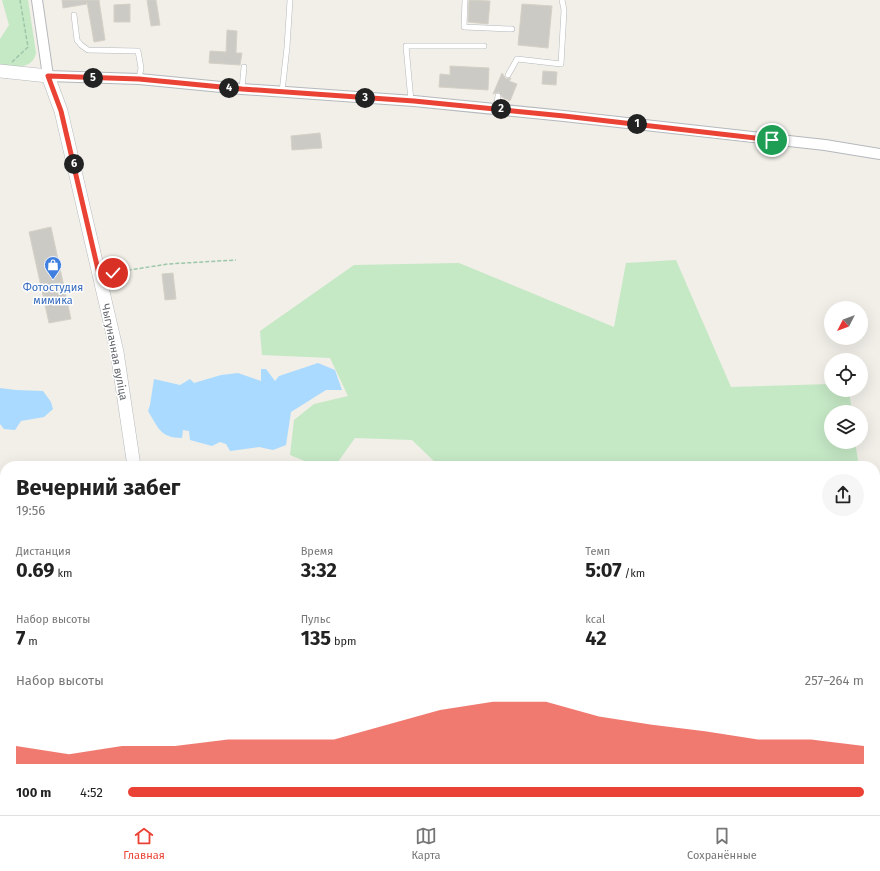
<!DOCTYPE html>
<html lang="ru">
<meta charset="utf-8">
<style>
:root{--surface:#fff;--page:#f6f6f6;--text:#222;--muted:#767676;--line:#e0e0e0;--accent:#ea4335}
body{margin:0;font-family:"Fira Sans",sans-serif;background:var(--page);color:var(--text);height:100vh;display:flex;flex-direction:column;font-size:15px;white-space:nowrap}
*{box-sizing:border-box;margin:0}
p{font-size:13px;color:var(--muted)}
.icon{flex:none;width:22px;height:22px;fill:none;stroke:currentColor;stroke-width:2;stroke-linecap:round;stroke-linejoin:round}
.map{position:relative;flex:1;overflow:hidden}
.details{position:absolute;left:0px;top:461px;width:880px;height:354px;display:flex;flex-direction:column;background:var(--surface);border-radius:16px 16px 0 0;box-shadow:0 4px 16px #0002}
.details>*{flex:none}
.needle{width:26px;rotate:228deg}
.buttons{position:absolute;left:824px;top:301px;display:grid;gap:8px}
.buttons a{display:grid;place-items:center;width:44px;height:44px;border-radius:50%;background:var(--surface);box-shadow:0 4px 16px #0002;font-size:20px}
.pin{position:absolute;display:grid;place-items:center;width:34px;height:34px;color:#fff;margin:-17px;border:2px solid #fff;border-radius:50%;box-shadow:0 1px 4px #0007}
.km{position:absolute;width:20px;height:20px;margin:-10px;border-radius:50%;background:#222;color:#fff;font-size:11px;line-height:20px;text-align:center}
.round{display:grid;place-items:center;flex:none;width:42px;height:42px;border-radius:21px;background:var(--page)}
.head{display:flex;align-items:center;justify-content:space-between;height:68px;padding:0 16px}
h1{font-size:22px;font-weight:700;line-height:30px}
.stats{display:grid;grid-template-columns:repeat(3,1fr);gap:6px;height:68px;padding:4px 16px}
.stats div{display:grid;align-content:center}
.stats b{font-size:20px;font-weight:700}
.stats small{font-size:11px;font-weight:400}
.stats p{font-size:11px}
.chart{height:112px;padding:8px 16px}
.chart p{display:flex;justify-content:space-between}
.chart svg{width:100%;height:72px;margin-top:4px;fill:var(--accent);opacity:.7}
ul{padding:0 16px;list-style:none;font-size:13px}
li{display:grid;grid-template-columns:64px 48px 1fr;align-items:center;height:30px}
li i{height:10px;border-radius:5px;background:var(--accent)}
.menu{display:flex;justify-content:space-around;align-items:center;height:56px;border-top:1px solid var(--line);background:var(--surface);font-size:11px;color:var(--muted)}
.menu a{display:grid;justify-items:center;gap:2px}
.menu .current{color:var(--accent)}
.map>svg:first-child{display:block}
</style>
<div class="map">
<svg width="880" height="815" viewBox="0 0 880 815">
<rect width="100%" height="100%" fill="#f1efe8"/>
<path fill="#c5e8c5" d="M2,0h26l8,53c-4,18 -22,13 -36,12v-26l9,-14z
M676,260l55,127 100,-3v6h18l3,22h-21v30h24l4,24h-420l-27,-26 -57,-2 -20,28h-18l-27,-11 4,-35 20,-16 34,-8 -18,-38 -68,-3 -2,-24 94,-66 105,-2 155,64 12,-64z
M5,683v127h86l2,5h-93v-129z
M144,810h38l1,5h-37z"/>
<path fill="#aadaff" d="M318,363l17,7 7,20h-16l-35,22 -5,33 -13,5 -14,-3 -29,4 -4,-7 -6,-2 -8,4 -22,-6 -1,-9 -6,-1 -1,8c-22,0 -24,-11 -34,-27l2,-6 4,-26 26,6 10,-6 4,4 27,-8 17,-2 23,8v-12h5l9,12 4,-5z
M0,388l16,2 27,1 8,11 2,7 -9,8 -23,4 -6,9 -11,-1 -4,-5z"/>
<path fill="#cccac5" stroke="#d6d1c6" d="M62,0h37l6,40 -11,2 -7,-40v2l-24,4z
M147,0h9l4,25 -9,1z
M469,0l21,1 -2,23 -20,-2z
M130,4v18h-16v-17z
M522,4l30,2 -4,42 -30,-3z
M227,30l10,1 -1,22h6l-2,12 -31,-2 1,-12 16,1z
M450,66l39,2 -1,22 -49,-3 1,-13 10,1z
M543,71l14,1 -1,13 -14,-1z
M502,73l4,6 5,-1 -2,3 8,3 -7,17 -8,-4 -3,-5 -6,2z
M320,133l2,15 -30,2 -1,-14z
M51,227l20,92 -22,4 -20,-91z
M173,273l3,26 -11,1 -3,-26z"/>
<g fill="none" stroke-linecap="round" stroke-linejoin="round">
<defs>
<path id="service" d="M465,0l-1,27 48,2
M74,15l3,25 4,5 7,5 50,1 3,17 -2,11
M508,75l9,-16 44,5 3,-54 -2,-10
M242,89l2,-22
M282,92l5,-45 3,-47
M411,101l-5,-55h78
M496,109l2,-13
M0,487l4,3 1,6
M0,543l5,-16
M0,648l5,-1
M121,810l2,5
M138,810l1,5
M691,810l1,5
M350,815v-5"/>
<path id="minor" d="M37,0l11,76 91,3 103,10 172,12 150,15 261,29 55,9"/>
<path id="tertiary" d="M0,71l48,5 13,35 56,241 17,114
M189,810l1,5"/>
</defs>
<use href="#service" stroke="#b5b8bc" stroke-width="6"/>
<use href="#minor" stroke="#b5b8bc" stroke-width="12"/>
<use href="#tertiary" stroke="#b5b8bc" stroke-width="14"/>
<path stroke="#9cc7a9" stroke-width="1.5" stroke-dasharray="4 2" stroke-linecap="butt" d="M12,62l16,-15 -8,-47
M110,273l58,-9 68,-4"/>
<use href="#service" stroke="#fff" stroke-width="5"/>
<use href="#minor" stroke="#fff" stroke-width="10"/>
<use href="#tertiary" stroke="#fff" stroke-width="13"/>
<path stroke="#b6b7b8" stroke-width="2.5" stroke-dasharray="1 5" stroke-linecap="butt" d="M875,807l5,-1
M843,815l21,-5
M873,815l7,-2"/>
</g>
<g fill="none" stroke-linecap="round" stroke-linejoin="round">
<defs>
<path id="route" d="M113,273l-14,1 -38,-163 -13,-35 91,3 103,10 172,12 150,15 208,24"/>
</defs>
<use href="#route" stroke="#fff" stroke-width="8"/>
<use href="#route" stroke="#ea4335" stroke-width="5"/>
</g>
<defs>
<symbol id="shop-pin" viewBox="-11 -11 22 30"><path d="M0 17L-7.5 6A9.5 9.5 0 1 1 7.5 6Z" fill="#3f7fe0" stroke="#fff"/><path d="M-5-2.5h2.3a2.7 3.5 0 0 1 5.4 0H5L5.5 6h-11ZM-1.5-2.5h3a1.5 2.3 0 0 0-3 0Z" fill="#fff"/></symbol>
</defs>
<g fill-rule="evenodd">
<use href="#shop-pin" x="43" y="255" width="20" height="27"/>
</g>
<g text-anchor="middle" stroke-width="3" stroke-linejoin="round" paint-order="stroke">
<g font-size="11" fill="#366cbe" stroke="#fff">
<text x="53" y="291">Фотостудия<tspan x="53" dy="13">мимика</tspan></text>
</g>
<g font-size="11" fill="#5f6368" stroke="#fff">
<text transform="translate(115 352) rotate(79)" y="4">Чыгуначная вуліца</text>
</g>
</g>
</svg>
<div class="buttons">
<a><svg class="needle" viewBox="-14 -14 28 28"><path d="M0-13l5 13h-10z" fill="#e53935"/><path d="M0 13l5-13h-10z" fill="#767676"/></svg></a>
<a><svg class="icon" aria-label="locate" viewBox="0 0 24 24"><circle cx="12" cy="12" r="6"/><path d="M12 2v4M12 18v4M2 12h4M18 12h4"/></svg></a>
<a><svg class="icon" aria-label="layers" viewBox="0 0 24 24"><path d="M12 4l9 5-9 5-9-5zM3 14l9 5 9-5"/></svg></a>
</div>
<div class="pin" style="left:772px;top:140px;background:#1e9e55"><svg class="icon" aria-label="arrive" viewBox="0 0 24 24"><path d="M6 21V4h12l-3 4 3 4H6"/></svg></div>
<div class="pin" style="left:113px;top:273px;background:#d93025"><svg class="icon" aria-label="check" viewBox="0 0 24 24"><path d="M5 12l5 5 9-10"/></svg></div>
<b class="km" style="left:637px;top:124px">1</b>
<b class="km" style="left:501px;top:109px">2</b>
<b class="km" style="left:365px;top:98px">3</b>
<b class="km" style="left:229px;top:88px">4</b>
<b class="km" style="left:93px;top:78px">5</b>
<b class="km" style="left:74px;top:164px">6</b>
<section class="details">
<div class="head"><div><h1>Вечерний забег</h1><p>19:56</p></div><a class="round"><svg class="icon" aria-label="share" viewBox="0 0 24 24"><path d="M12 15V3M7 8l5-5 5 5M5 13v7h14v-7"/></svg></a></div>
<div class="stats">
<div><p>Дистанция</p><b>0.69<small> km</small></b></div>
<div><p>Время</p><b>3:32</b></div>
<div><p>Темп</p><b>5:07<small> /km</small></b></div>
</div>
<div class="stats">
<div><p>Набор высоты</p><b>7<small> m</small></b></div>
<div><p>Пульс</p><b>135<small> bpm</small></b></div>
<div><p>kcal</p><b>42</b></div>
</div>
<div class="chart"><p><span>Набор высоты</span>257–264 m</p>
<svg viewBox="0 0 160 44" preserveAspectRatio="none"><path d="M0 44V33L10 38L20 33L30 33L40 29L50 29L60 29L70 20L80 11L90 6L100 6L110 15L120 20L130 24L140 29L150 29L160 33V44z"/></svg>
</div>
<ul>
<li><b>100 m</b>4:52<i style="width:100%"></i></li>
</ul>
</section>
</div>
<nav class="menu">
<a class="current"><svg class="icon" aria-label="home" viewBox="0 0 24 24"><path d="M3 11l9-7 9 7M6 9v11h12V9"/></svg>Главная</a>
<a><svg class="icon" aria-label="map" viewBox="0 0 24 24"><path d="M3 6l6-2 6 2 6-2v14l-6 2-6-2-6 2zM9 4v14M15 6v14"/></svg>Карта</a>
<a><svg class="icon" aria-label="saved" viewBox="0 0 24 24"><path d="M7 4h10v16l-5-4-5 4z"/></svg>Сохранённые</a>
</nav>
